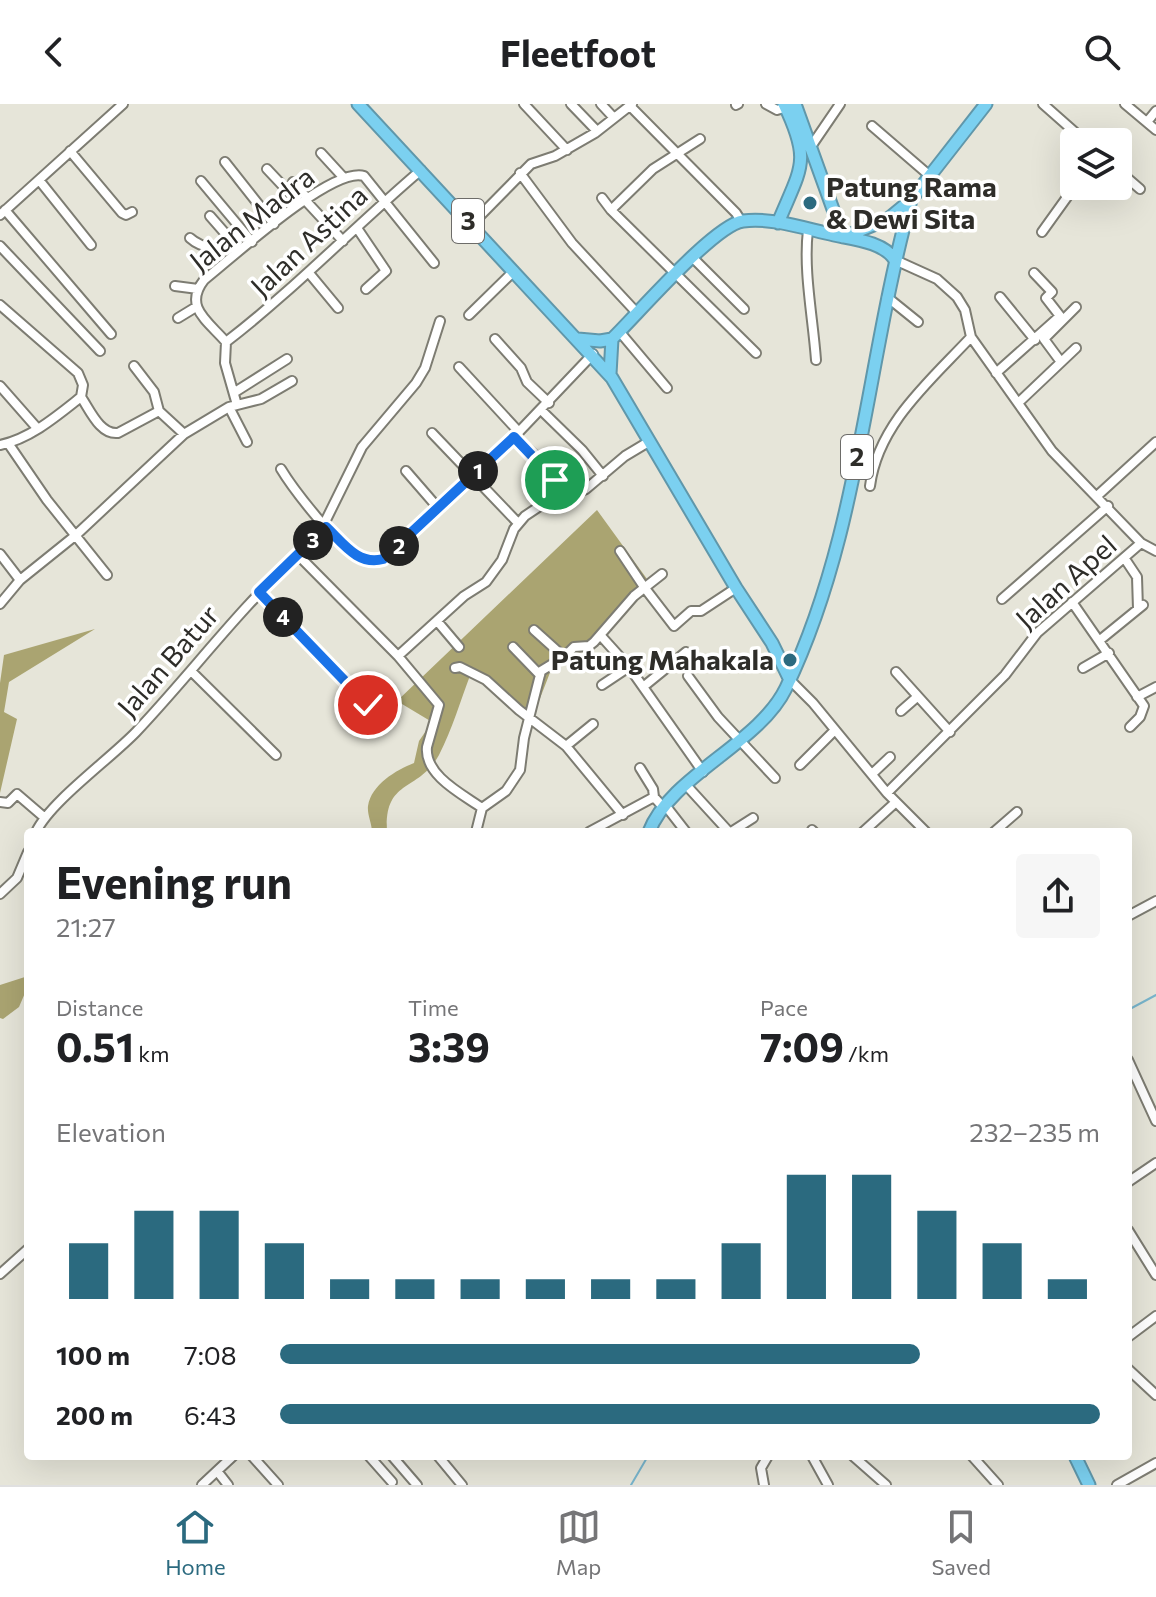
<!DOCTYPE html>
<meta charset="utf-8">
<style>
:root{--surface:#fff;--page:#f6f6f6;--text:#202124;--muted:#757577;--line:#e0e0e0;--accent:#2b6a7f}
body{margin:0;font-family:Commissioner,sans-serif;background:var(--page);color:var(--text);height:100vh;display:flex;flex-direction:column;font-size:30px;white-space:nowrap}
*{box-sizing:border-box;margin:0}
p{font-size:26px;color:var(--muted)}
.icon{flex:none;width:44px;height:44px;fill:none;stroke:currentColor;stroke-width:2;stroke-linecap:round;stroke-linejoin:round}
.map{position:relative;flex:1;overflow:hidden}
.details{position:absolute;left:24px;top:724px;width:1108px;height:632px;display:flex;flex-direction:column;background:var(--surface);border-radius:8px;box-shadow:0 8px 32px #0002}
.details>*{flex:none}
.controls{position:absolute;left:1060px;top:24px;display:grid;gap:16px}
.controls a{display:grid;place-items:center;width:72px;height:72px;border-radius:8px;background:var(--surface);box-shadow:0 8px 32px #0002;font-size:40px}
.pin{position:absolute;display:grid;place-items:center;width:68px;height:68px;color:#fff;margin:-34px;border:4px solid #fff;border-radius:50%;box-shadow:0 2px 8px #0007}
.km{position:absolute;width:40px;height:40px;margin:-20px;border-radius:50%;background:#222;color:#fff;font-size:22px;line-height:40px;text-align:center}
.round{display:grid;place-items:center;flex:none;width:84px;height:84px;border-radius:8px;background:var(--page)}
.head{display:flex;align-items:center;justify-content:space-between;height:136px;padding:0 32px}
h1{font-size:44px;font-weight:700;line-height:60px}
.metrics{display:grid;grid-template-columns:repeat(3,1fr);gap:12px;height:136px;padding:8px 32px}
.metrics div{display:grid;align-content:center}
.metrics b{font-size:40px;font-weight:700}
.metrics small{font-size:22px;font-weight:400}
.metrics p{font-size:22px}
.chart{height:224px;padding:16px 32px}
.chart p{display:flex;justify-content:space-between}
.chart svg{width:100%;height:144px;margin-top:8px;stroke:var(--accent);stroke-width:6}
ul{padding:0 32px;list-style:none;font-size:26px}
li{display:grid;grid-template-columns:128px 96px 1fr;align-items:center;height:60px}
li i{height:20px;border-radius:10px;background:var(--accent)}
header{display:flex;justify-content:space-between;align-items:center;height:104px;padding:0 32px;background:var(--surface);font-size:36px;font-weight:700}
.tab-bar{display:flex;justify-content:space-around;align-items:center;height:112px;border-top:2px solid var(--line);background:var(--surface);font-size:22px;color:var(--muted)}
.tab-bar a{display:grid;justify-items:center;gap:4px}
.tab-bar .on{color:var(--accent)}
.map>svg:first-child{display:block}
</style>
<header><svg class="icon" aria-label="back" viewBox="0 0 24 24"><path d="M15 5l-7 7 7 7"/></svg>Fleetfoot<svg class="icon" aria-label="search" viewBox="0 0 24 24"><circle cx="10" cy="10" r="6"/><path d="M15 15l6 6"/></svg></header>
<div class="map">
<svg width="1156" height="1381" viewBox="0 0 1156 1381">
<rect width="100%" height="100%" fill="#e6e5d9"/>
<path fill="#aaa471" d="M597,406l50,69 -58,68 -38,23 -19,49 -33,-20 -28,-26c-10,26 -19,57 -32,82 -21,38 -55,23 -52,77h-15c0,-8 -5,-18 -4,-26 3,-21 28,-36 46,-43l5,-22 13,-19 -35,-21z
M95,525l-86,53 -5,30 13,7 -17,74v-110l4,-28z
M28,872v16l-3,1 -6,14 -16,12 -3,-1v-33z"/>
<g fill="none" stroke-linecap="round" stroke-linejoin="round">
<path stroke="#79b5cc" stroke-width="2" d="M1128,906l28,-15
M631,1381l17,-29"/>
<defs>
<path id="minor" d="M524,0l43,46
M571,0l26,27
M601,0l13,14
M766,0l11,6 10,-3
M1043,0l43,38
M1125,0l31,26
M736,1l2,-1
M630,2l106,107 5,8
M1147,18l9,-11
M872,22l58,50
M812,41l28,-41
M70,47l52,62 4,2 6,-3
M321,49l22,24
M225,58l49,62
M267,65l32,34
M1118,66l22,19
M520,69l52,70 65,70
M39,76l52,65
M201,77l51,61
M293,78l14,16
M602,94l9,12 145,143
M305,96l38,41
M5,106l106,124
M611,106l42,-41 47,-30
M0,111l123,-111
M210,112l28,32
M471,121l60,-61 24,-8 40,-23 37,-29
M357,124l29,43 -20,18
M808,126c-5,40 5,88 8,130
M1042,128l33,-46
M190,134c12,11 31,12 47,9
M0,142l100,105
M693,154l51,51
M309,169l29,35
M175,182l23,3
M887,193l31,25
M1000,193l35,43
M0,201l78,68 5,12 -2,12c-24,19 -51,42 -81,48
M469,211l45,-44
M178,214l18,-11
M619,227l48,57
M495,235l26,29 6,14 22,21
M226,238c-18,-21 -43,-35 -22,-62 28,-22 128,-114 160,-104l70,87
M226,238c69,-53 129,-116 195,-172
M226,238l-1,21 12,42
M1061,258l-17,-23 32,-32
M134,262l20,26 5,19
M459,263l60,65
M996,269l64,-57 -14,-18 6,-6 -18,-19
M0,282l37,42
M235,288l52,-33
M81,293c9,13 19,38 37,36l41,-22 25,23
M1018,299l58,-55
M229,303l18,35
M541,306l41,40 21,26
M432,329l86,90
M514,333c19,16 45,37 51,62
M8,339l39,57 60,75
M281,365c12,20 57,78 77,88 9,4 17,5 25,2l131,-122 79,-83
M406,367l33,38
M870,382c8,-62 60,-105 101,-149
M1097,392l59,-54
M324,420l38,-77 54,-64 9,-15 15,-47
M1141,439l15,8
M620,447l24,36 30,39 17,-15h10l35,-23
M0,450l20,26
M298,451l28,-28
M1125,455l12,18 1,32
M259,488l109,113
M1002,495l106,-93
M1072,498l72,104 -4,11 -10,10
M0,500l20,-24 56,-45 108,-101 45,-27 32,-8 31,-18
M437,517l22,26
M534,526l30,27
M601,532l28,31 74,105
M1100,536l43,-35
M513,543l27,28
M398,552l41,49 -12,42c-3,28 35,47 55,61
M455,564l5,-1 26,13 33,30 47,36 57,69
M1083,564l26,-15
M191,567l85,84
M896,568l54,60
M688,572l30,41 57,61
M790,576l23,23 74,90 39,39
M602,581l27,-18
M643,583l43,-35
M1137,593l19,-10
M901,607l16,-14
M566,642l27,-22
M800,661l35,-35
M640,664l13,21 1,8 9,10
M872,670l18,-17
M687,682l42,46
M887,689l118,-118 32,-42 104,-90 -89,-92 -81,-114 -6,-27 -8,-13 -20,-18 -42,-19
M0,698l8,1 9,-9 28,24
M665,701l21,27
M812,726l2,2
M36,728c14,-30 74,-73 100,-100 55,-58 102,-122 162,-177l100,101 66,-60 22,-14 16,-22 12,-31 11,-13 15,-10 46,-17 39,-33 25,-15
M476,728l6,-24 24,-17 14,-21 4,-32 17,-67 23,-14 10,-10 15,-1 5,-4 40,-46 28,-22
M589,728l65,-35
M731,728l22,-14
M863,728l33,-30
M994,728l23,-20
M0,790l17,-16 11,-26
M1128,812l28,-15
M1128,956l28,61
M1128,1078l28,-19
M1128,1126l28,45
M0,1170l28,-25
M1128,1233l28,-21
M1128,1265l28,26
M252,1352l26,29
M369,1352l23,26
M392,1352l25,29
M438,1352l24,29
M812,1352l16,29
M853,1352l33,29
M972,1352l26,29
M217,1367l11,14
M202,1381l31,-29
M764,1381l-3,-17 7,-12
M1117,1381l39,-22"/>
<path id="highway" d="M358,0l254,274 124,210 36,55 18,37
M795,0l48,133
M778,119c23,-56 34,-61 6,-119
M844,133l44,-18 23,-19 75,-96
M578,235l22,2 12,-2c25,-24 102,-114 131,-118 29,-4 63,8 91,14 19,4 50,7 61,25
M610,270l2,-35
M649,728c21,-56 110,-88 137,-144 74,-154 80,-327 125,-488
M1075,1352l14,29"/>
</defs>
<use href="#minor" stroke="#7d7c72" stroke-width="12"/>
<use href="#highway" stroke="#6097aa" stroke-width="15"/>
<use href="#minor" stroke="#fff" stroke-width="8"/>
<use href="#highway" stroke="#7bd0f0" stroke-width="11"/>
</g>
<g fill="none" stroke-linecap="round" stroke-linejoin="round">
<defs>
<path id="route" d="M368,601l-109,-113 67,-65c17,16 32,39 57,32l131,-122 41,43"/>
</defs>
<use href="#route" stroke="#fff" stroke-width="16"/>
<use href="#route" stroke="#1a73e8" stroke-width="10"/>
</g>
<g fill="#2b6a7f" stroke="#fff" stroke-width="3">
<circle cx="810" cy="99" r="8"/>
<circle cx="790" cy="556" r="8"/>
</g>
<g text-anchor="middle" stroke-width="7" stroke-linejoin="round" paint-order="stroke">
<g fill="#fff" stroke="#6d6c69" stroke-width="2">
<rect x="452" y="95" width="32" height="44" rx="6"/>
<rect x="841" y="331" width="32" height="44" rx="6"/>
</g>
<g font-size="26" font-weight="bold" fill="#2e2d29">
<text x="468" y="126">3</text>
<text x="857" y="362">2</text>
</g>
<g font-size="28" font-weight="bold" fill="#2e2d29" stroke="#fff" text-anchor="start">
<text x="826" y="93">Patung Rama<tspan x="826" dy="32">&amp; Dewi Sita</tspan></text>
<text x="774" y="566" text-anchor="end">Patung Mahakala</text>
</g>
<g font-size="28" fill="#2e2d29" stroke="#fff">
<text transform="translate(252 115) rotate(-38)" y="10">Jalan Madra</text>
<text transform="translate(309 137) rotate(-43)" y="10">Jalan Astina</text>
<text transform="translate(1066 478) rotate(-42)" y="10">Jalan Apel</text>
<text transform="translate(168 557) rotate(-49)" y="10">Jalan Batur</text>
</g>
</g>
</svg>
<div class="controls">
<a><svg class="icon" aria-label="layers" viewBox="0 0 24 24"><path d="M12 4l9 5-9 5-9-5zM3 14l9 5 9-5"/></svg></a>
</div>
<div class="pin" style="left:555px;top:376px;background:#1e9e55"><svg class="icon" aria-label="arrive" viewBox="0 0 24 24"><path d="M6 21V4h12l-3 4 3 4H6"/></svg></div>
<div class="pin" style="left:368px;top:601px;background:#d93025"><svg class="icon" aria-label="check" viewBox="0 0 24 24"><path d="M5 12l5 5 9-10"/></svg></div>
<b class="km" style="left:478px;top:367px">1</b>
<b class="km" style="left:399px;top:442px">2</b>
<b class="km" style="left:313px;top:436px">3</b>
<b class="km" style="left:283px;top:513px">4</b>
<section class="details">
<div class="head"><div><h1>Evening run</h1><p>21:27</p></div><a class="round"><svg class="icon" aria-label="share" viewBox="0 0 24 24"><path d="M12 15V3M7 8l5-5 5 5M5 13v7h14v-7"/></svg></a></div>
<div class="metrics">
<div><p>Distance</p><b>0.51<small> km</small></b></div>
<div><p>Time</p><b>3:39</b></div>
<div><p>Pace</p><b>7:09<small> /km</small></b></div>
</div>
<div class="chart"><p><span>Elevation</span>232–235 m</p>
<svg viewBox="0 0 160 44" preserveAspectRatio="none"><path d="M5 44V27M15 44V17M25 44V17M35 44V27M45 44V38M55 44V38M65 44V38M75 44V38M85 44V38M95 44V38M105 44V27M115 44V6M125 44V6M135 44V17M145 44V27M155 44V38"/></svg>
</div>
<ul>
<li><b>100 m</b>7:08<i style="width:78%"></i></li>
<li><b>200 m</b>6:43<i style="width:100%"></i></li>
</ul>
</section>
</div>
<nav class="tab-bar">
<a class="on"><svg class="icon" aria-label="home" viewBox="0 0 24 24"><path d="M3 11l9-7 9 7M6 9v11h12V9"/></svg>Home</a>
<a><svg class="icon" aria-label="map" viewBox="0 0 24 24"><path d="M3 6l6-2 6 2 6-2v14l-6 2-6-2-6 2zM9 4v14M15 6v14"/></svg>Map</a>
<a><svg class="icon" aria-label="saved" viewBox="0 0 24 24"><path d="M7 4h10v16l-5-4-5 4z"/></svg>Saved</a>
</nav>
